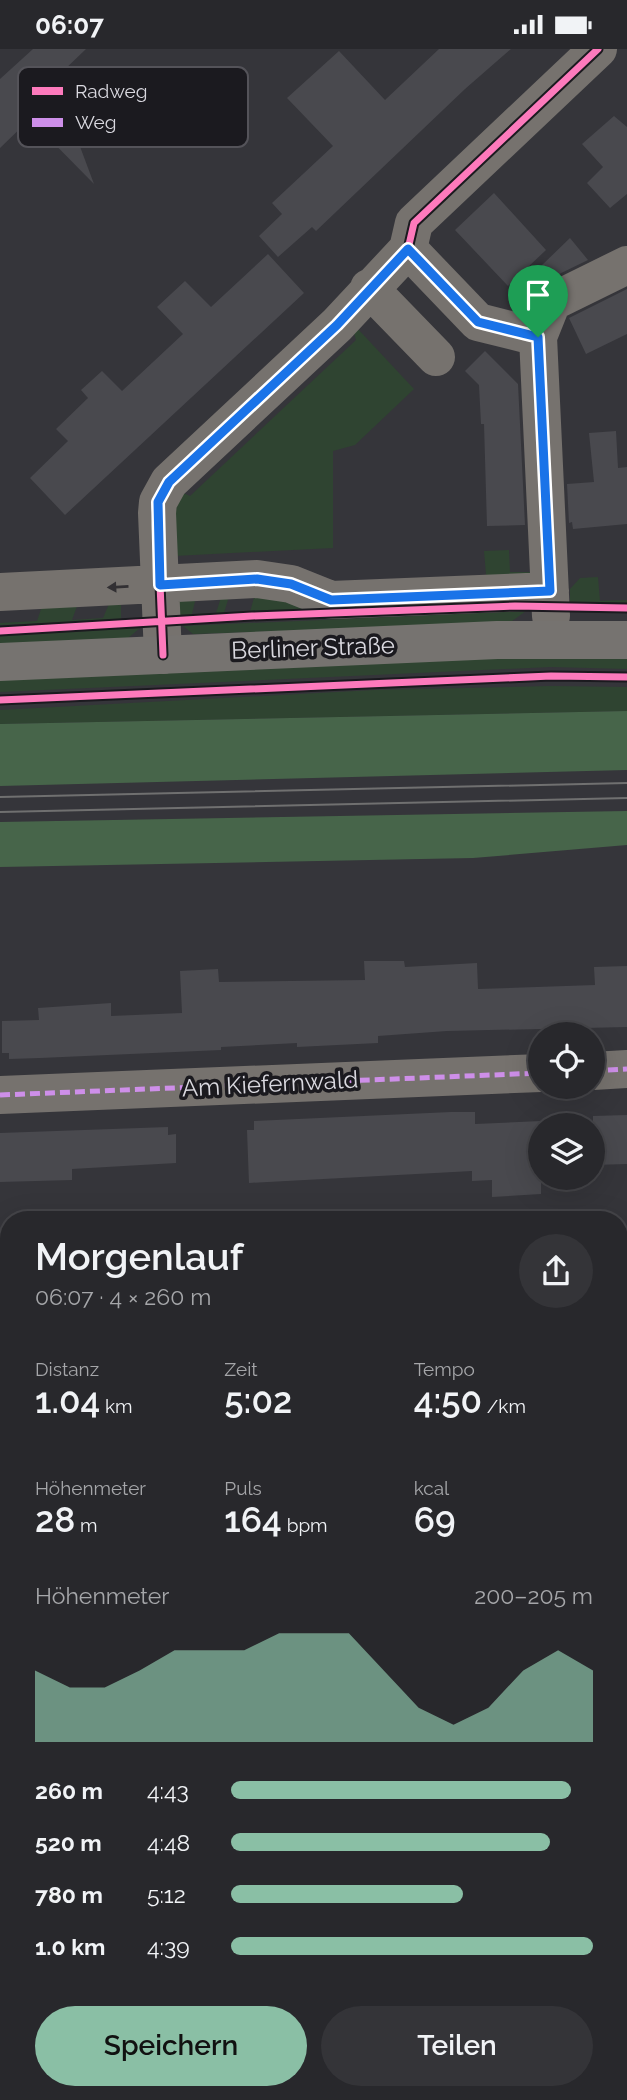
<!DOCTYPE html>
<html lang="de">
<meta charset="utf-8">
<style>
:root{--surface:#28282c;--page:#343438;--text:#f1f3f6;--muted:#a5a6a9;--line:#444448;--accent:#8abfa5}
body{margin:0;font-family:Raleway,sans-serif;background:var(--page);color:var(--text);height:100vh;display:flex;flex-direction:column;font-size:26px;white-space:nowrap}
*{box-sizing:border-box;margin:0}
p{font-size:23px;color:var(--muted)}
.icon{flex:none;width:38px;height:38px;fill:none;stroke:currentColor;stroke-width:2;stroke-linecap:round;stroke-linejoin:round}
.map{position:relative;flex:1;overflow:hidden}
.sheet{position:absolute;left:0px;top:1162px;width:628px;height:889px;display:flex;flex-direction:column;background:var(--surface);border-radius:28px 28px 0 0;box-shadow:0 7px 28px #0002,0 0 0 2px var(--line)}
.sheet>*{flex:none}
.fabs{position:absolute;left:528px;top:973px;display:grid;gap:14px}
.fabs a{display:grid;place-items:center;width:77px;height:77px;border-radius:50%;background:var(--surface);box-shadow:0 7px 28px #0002,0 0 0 2px var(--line);font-size:35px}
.pin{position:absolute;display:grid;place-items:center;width:60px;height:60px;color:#fff;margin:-72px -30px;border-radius:50% 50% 50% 0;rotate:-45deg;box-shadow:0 0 7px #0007}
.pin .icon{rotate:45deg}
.round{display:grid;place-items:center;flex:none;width:74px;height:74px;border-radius:37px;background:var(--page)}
.summary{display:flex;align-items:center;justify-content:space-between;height:119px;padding:0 35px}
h1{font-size:38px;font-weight:600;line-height:52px}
.stats{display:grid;grid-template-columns:repeat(3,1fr);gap:10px;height:119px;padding:7px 35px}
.stats div{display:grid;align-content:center}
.stats b{font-size:35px;font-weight:600}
.stats small{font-size:19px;font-weight:400}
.stats p{font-size:19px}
.chart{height:196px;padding:14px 35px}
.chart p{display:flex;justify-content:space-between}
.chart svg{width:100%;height:126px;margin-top:7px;fill:var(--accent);opacity:.7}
.button{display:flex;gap:14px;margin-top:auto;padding:14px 35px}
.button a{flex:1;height:80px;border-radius:42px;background:var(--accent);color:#111;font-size:28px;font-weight:600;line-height:80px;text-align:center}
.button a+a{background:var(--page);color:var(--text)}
ul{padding:0 35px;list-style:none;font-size:23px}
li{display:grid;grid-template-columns:112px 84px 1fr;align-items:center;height:52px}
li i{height:18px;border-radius:9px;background:var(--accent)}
.status{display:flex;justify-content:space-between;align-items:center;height:49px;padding:0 35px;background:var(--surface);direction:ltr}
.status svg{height:19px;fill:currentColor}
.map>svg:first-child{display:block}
</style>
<div class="status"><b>06:07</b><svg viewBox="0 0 49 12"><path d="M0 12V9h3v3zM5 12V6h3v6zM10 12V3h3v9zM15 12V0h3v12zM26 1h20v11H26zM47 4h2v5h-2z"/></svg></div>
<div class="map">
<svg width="627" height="2051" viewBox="0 0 627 2051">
<rect width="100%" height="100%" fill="#35353a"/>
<path fill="#2f4431" d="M352,277l5,2 57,61 -59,56 -22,6v97l-159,8 3,-66 13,6 166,-156z
M509,501l1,22h24l-47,14 -3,-35z
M598,528l2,24 27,-1v3l-57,1v-15l10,-11z
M231,541l-7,23 26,-1 6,-22 83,20 -160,7v-16l18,-8 -5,21 24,-1 7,-22z
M112,548h9v23l-121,5v-2l37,-2 7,-21 36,-2 -8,22 31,-2z
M526,562l-18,13 -315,10 -10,-8z
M140,579l-13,11 -127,7v-11z
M552,606l75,3v11l-76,-2 -551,25v-12z
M551,637l76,1v24l-627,13v-14l374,-20z"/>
<path fill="#47654a" d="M627,662v59l-627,16v-62z
M627,762v34l-154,13 -473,9v-45z"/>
<path fill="#49494e" d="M33,0h53l-25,24 10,10 -11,10 34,91 -64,-65 -30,29v-69z
M439,0h72l-46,40 -149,142 -4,-4 -34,30 -19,-21 23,-22 -10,-11 61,-57 -46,-48 52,-47 46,49z
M614,67l13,11v67l-17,14 -23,-25 16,-16 -21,-23z
M494,144l52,57 -38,36 -53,-56z
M570,189l18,22 -37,18 -11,-11z
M268,205l36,39 -239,222 -35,-37 38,-37 -12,-12 32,-31 -7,-8 21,-19 20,20 61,-57 -26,-27 28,-26 26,26z
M627,240v45l-41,20 -17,-36z
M485,302l33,33 7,141 -38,1 -3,-102h-3l-2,-39 -14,-14z
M616,382l2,37 9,-1v57l-54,5 -1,-7 -3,1 -2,-39 27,-2 -5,-49z
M364,912h40l1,6 72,-4 1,26 117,-4 -1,-18 33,-1v61l-180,4 -69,5v7l-81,4v-4l-76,4v3l-181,8 -31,1v-6h-7v-32l37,-1 -1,-12 73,-5v13l71,-3 -2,-42 38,-2 1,13 146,-2z
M451,1063h24v12l66,-3v73l-49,3v-17l-20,1v-10l-223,12 -2,-53h7v-9z
M627,1066v49l-34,1v-49z
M168,1078v8l8,-1v29l-104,6v11l-72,2v-49z"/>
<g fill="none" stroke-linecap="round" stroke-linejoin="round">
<path stroke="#76726e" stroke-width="38" d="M408,200l70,73 60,15
M369,239l67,69
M0,543l257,-13 34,5 40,16 219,-9
M551,567l-13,-279 14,-35 75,-37
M163,606l-6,-142 1,-11 11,-20 168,-157 71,-76 6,-26 184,-174
M593,1022l34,-2
M0,1046l541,-22
M0,1384l9,-1
M620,1603l7,-1
M0,1659l9,48
M73,2042l2,9
M433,2042l2,9
M607,2051l20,-5"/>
<path stroke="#767370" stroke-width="38" d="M0,613l497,-22h130"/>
<path stroke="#707070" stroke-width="2" d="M0,748l627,-14
M0,763l627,-14"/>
<path stroke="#707070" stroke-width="5" stroke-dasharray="14 7" stroke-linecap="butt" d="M620,1260h7
M620,1280h7
M0,1290l9,-1
M0,1309h9"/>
<path stroke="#ce8fe9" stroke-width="5" stroke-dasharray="10 5" stroke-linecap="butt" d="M593,1022l34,-2
M0,1046l541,-22"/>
<defs>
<path id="cycleway" d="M0,582l252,-15 263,-10 112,2
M163,606l-6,-142 1,-11 11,-20 168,-157 71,-76 6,-26 184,-174
M0,651l551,-24 76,1"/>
</defs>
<use href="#cycleway" stroke="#1b1a1f" stroke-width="11"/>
<use href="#cycleway" stroke="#fd7abc" stroke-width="7"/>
</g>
<defs><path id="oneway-solid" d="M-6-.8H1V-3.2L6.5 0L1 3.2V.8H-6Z" transform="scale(1.75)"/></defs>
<use fill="#323033" href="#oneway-solid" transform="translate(118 538) rotate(177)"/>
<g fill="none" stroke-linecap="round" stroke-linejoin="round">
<defs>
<path id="route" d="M408,200l70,73 60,15 12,254 -219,9 -40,-16 -34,-5 -97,6 -2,-83 11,-20 168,-157z"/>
</defs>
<use href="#route" stroke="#fff" stroke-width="14"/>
<use href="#route" stroke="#1a73e8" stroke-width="9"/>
</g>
<g text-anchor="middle" stroke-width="7" stroke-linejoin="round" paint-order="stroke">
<g font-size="24" fill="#d9d8df" stroke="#1b1a1f">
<text transform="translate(313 599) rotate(-2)" y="8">Berliner Straße</text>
<text transform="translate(270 1035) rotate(-3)" y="8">Am Kiefernwald</text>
</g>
</g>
<rect x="18" y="18" width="230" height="80" rx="10" fill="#1b1a1f" stroke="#545359" stroke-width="2"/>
<rect x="32" y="38" width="31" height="8" fill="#fd7abc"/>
<rect x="32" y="69" width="31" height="9" fill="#ce8fe9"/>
<g font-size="19" fill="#d9d8df">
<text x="75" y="49">Radweg</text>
<text x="75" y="80">Weg</text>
</g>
</svg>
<div class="fabs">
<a><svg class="icon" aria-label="locate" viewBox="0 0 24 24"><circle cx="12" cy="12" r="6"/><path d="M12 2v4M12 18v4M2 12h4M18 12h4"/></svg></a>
<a><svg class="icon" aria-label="layers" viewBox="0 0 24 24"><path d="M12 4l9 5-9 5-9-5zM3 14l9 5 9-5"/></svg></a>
</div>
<div class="pin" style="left:538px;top:288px;background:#1e9e55"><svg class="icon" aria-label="arrive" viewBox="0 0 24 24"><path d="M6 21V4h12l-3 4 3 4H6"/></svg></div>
<section class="sheet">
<div class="summary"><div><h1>Morgenlauf</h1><p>06:07 · 4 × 260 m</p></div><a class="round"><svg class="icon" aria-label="share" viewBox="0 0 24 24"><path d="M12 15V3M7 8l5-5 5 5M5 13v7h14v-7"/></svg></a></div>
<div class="stats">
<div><p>Distanz</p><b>1.04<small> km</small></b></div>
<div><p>Zeit</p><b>5:02</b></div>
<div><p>Tempo</p><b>4:50<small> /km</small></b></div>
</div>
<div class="stats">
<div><p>Höhenmeter</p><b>28<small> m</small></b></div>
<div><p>Puls</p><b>164<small> bpm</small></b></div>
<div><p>kcal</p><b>69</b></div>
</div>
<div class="chart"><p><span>Höhenmeter</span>200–205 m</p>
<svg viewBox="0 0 160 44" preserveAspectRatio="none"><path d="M0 44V19L10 25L20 25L30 19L40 12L50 12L60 12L70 6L80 6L90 6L100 19L110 32L120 38L130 32L140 19L150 12L160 19V44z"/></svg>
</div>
<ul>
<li><b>260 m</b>4:43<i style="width:94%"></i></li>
<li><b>520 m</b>4:48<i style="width:88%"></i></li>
<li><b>780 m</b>5:12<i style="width:64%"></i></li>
<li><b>1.0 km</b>4:39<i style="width:100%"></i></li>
</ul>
<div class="button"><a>Speichern</a><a>Teilen</a></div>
</section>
</div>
